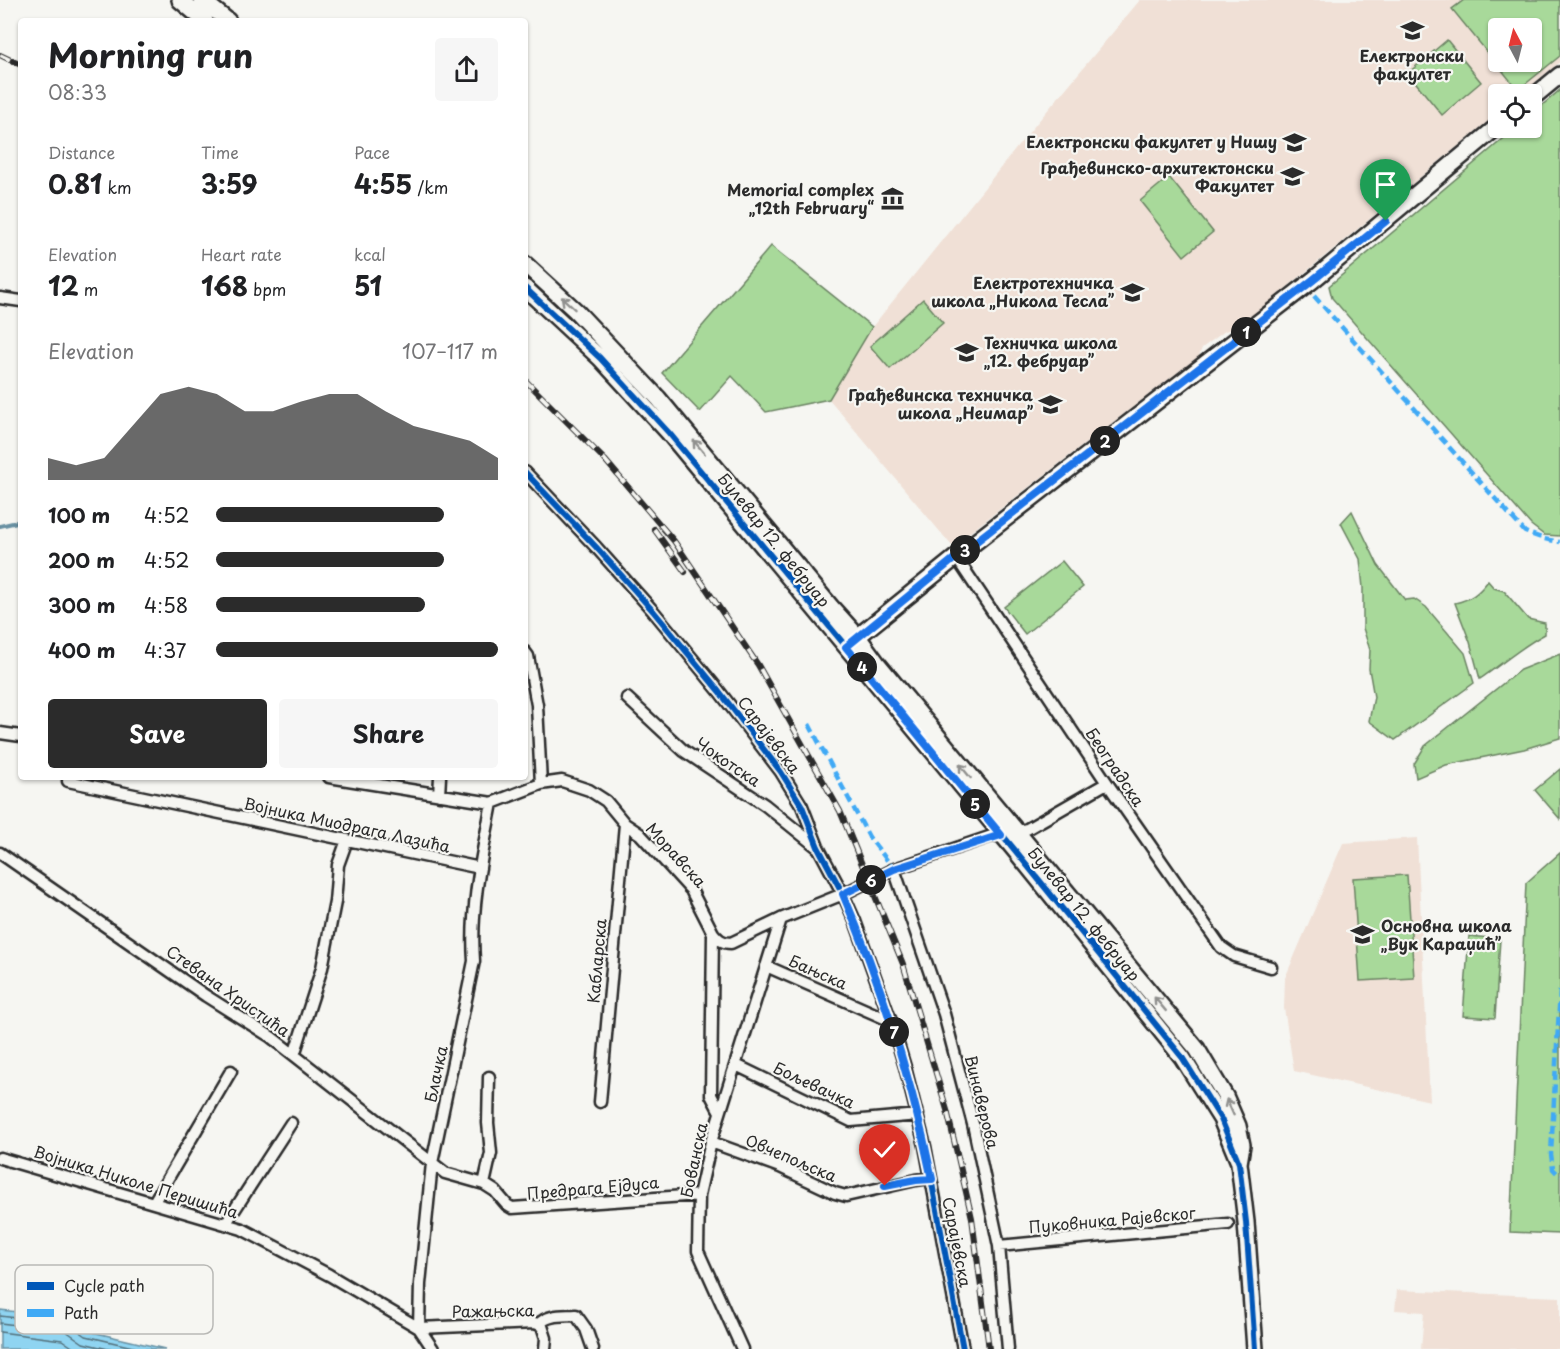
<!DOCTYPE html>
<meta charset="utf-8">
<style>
:root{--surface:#fff;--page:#f6f6f6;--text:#202124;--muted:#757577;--accent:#2b2b2b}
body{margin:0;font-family:"Playpen Sans",sans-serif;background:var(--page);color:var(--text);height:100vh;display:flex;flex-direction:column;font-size:22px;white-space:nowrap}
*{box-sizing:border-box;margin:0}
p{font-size:20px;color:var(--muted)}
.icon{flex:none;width:33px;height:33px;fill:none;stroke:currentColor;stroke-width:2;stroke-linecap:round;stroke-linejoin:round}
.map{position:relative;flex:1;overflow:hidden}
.sheet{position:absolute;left:18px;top:18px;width:510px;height:762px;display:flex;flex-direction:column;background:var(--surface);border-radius:6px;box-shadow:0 2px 4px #0004}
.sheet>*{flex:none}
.needle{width:39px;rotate:353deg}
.fabs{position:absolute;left:1488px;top:18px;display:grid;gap:12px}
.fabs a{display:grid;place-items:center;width:54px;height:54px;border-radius:6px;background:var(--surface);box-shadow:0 2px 4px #0004;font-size:30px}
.pin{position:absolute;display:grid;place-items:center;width:51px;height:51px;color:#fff;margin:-62px -26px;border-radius:50% 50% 50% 0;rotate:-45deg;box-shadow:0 0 6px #0007}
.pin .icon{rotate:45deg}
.km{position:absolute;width:30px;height:30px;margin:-15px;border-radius:50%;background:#222;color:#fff;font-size:16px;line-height:30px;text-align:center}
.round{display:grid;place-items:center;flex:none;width:63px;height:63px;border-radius:6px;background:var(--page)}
.summary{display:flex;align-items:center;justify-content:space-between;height:102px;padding:0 30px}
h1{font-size:33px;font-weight:700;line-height:45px}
.stats{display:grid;grid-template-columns:repeat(3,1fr);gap:9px;height:102px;padding:6px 30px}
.stats div{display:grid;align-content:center}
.stats b{font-size:26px;font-weight:700}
.stats small{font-size:16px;font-weight:400}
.stats p{font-size:16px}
.chart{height:168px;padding:12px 30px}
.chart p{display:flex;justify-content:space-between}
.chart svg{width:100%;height:108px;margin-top:6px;fill:var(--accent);opacity:.7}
.primary-button{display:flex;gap:12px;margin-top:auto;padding:12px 30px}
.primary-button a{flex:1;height:69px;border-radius:6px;background:var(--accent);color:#fff;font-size:24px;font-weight:700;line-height:69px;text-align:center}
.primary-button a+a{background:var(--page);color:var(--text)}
ul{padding:0 30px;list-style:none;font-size:20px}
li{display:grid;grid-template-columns:96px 72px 1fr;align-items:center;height:45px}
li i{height:15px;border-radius:8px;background:var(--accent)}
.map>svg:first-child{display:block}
</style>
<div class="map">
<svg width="1560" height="1349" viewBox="0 0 1560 1349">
<rect width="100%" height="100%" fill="#f6f6f2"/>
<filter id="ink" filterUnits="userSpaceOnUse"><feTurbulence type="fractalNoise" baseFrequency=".0167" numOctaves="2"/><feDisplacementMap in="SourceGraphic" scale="12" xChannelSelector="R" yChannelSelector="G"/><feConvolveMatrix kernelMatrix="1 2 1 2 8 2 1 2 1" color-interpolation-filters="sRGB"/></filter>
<g filter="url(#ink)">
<path fill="#f0e0d6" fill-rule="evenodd" d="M1140,0h420v62l-39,32h-23v19l-230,190 -33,25 -10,3 -23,17 -3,8 -247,190 -123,-147 43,-72 159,-197zM1498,28h34v34h-34z
M1417,838l13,263 -136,-30 -10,-63 1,-30 58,-135z
M1397,1290l163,7v52h-139l3,-37 -29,-2z"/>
<path fill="#a8d99a" stroke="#6a8262" stroke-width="1.5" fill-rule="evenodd" d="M1464,0h96v56l-42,34 -66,-81zM1498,28h34v34h-34z
M1447,40l34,42 -39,33 -34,-42z
M1560,90v446l-16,-1 -13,-10 -199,-227 -3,-12 187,-158h16v-14z
M1169,177l44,55 -29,24 -44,-55z
M771,246l101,81 -43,72 -63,13 -34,-36 -32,36 -38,-39z
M923,299l20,24 -53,46 -20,-23z
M1352,511l26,54 27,35 9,-1 12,8 39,46 9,30 -79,57 -26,-19 5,-24 -5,-28 1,-19 -7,-22v-40l-3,-29 -19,-36z
M1062,561l21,26 -58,47 -21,-27z
M1488,581l6,7 10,3 24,28 17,4v11c-23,12 -43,30 -65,45l-10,-37 -15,-39c16,-4 23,-9 33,-22z
M1560,654v84l-36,11 -78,16 -30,13 -2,-14 11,-18 95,-76z
M1560,769v50l-25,-29z
M1560,853v381l-50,-2 16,-349z
M1407,875l7,103 -54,3 -7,-103z
M1469,936l31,3 -5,79 -32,-2z"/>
<path fill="#8fd4f1" stroke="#6790a2" stroke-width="1.5" d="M0,1310l72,8 16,13 77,18h-165z"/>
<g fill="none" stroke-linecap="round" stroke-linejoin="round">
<path stroke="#536f7a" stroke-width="1.5" d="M0,1316l69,8 17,12 55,13
M0,1323l66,8 17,12 25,6
M0,1332l62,8 13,9"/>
<path stroke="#6790a2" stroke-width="4" d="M0,526l21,-5"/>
<defs>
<path id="minor" d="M0,298l21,3
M525,472l71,75 58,65 65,79 62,81 21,34 16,41 25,47 12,27 36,100 14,46 20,79 38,203
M956,557l151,226 114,164 13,9 37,11
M525,652l3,4 9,49 4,79
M627,698l57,53 81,54 52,42
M0,733l21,3
M329,777l163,26
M68,781l412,87
M439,795l1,-18
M492,803l49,-19 21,-3 27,9 17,11 19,23 15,10 51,56 22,43c5,6 9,10 18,10l50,-24 62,-25 51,-25 95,-32 38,-8 80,-46
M0,853l206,143 65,41 174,136 39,11 11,7 12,14 5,3 187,-13
M894,869l50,145 29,110 26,122 9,103
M713,933l-2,162 9,17
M766,966l125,55
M294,1055l28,-87 13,-66 3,-37 9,-25
M736,1065l115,56 67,-6
M600,1102l25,-278
M711,1142l69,25 55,26 11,3 70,-16 15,-2
M0,1158l242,71 87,46 90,53
M484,1184l7,-31 -3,-30 1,-46
M154,1202l77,-131
M226,1223l65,-100
M999,1246l229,-22
M539,1324c9,-10 24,-8 37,-9l10,14 7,20
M419,1328l116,-5 7,3 4,12 -1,11
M433,1349l-14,-21 1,-44 12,-121 42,-202c-4,-53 8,-106 18,-158
M742,1349l-44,-98 1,-56 12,-53 70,-223"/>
<path id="secondary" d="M180,0l25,21
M202,0l26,21
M1532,98l28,-23
M525,264l51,47 82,87 173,209 27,30 19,26 320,386 28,47 13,30 4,19 -3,18 7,59 9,127
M525,288l75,70 69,75 345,416 168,208 39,62 17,41
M851,642l114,-92 348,-270 185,-154"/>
</defs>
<use href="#minor" stroke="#2b2b2b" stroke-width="15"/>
<use href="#secondary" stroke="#2b2b2b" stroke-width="20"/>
<use href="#minor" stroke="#f6f6f2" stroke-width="10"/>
<use href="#secondary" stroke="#f6f6f2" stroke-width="15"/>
<defs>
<path id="rail" d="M0,55l21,10
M525,380l80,80 69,81 84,124 82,146 63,153 44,146 25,108 17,131
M654,529l31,43"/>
</defs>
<use href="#rail" stroke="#2b2b2b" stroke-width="6"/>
<use href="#rail" stroke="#f6f6f2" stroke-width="4" stroke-dasharray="11" stroke-linecap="butt"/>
<path stroke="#3fa9f5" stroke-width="4.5" stroke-dasharray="9 4.5" stroke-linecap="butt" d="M1314,296l211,236 19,7 16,3
M809,724l60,113 25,32
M1560,990l-9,164 2,15 7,7"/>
<defs>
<path id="cycleway" d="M525,288l75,70 69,75 345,416 168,208 39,62 18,44 7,59 9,127
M525,472l71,75 58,65 65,79 62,81 21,34 16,41 25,47 12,27 36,100 14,46 20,79 38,203"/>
</defs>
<use href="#cycleway" stroke="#f6f6f2" stroke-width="10"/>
<use href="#cycleway" stroke="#0057b8" stroke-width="6"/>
</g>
<defs><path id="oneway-shaft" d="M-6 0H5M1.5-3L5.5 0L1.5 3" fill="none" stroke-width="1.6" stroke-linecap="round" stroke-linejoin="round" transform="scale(1.5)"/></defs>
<g stroke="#90908e">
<use href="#oneway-shaft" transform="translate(568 303) rotate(-137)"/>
<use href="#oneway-shaft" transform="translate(699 447) rotate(-130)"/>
<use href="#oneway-shaft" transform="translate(965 771) rotate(-129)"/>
<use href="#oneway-shaft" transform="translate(1160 1004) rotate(-130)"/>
<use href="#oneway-shaft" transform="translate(1230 1107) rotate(-114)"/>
</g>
</g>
<g fill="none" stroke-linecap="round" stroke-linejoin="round" filter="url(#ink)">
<defs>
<path id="route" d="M885,1186l31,-6 16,-1c-20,-98 -50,-193 -89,-285l51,-25 107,-34 -155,-188 119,-97 348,-270 73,-59"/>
</defs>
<use href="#route" stroke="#fff" stroke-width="12"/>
<use href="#route" stroke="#1a73e8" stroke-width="8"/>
</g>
<defs>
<symbol id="university-bare" viewBox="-9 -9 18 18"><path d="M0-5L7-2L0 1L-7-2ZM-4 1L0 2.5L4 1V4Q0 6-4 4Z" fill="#2b2b2b" stroke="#f6f6f2" stroke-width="2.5" paint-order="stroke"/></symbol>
<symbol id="museum-bare" viewBox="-9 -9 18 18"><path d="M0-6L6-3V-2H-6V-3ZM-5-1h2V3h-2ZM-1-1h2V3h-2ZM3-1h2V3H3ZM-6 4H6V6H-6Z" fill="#2b2b2b" stroke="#f6f6f2" stroke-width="2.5" paint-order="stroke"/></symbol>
<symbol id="school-bare" viewBox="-9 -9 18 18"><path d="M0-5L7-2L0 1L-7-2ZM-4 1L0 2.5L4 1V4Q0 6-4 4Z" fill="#2b2b2b" stroke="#f6f6f2" stroke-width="2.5" paint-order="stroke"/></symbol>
</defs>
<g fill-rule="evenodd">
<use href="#university-bare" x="1396" y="14" width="33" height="33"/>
<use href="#university-bare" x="1278" y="126" width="33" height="33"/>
<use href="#university-bare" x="1276" y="160" width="33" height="33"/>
<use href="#museum-bare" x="876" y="182" width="33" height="33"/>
<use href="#school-bare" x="1116" y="276" width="33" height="33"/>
<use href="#school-bare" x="950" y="336" width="33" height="33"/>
<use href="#school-bare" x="1034" y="388" width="33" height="33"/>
<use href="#school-bare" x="1346" y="918" width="33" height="33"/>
</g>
<g text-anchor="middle" stroke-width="4.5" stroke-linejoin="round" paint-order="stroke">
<g font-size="16" font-weight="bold" fill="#2b2b2b" stroke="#f6f6f2" text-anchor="end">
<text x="1412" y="62" text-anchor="middle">Електронски<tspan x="1412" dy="18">факултет</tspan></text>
<text x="1277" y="148">Електронски факултет у Нишу</text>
<text x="1274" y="174">Грађевинско-архитектонски<tspan x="1274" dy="18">Факултет</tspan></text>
<text x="874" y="196">Memorial complex<tspan x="874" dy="18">„12th February“</tspan></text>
<text x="1114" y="289">Електротехничка<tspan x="1114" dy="18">школа „Никола Тесла”</tspan></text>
<text x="984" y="349" text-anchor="start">Техничка школа<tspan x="984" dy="18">„12. фебруар”</tspan></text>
<text x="1033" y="401">Грађевинска техничка<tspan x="1033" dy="18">школа „Неимар”</tspan></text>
<text x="1381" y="932" text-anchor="start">Основна школа<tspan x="1381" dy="18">„Вук Караџић”</tspan></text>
</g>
<g font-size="16" fill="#2b2b2b" stroke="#f6f6f2">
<text transform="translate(774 540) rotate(51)" y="6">Булевар 12. фебруар</text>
<text transform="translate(769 735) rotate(53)" y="6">Сарајевска</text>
<text transform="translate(728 762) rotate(34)" y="6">Чокотска</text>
<text transform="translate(1115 767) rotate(56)" y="6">Београдска</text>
<text transform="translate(347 825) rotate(12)" y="6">Војника Миодрага Лазића</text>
<text transform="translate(676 855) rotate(48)" y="6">Моравска</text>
<text transform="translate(1084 914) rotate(51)" y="6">Булевар 12. фебруар</text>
<text transform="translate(597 961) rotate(-85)" y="6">Кабларска</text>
<text transform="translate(818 972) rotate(24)" y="6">Бањска</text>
<text transform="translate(228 991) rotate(35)" y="6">Стевана Христића</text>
<text transform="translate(436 1074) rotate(-78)" y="6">Блачка</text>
<text transform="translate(814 1085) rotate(25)" y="6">Бољевачка</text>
<text transform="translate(982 1102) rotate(76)" y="6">Винаверова</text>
<text transform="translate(791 1158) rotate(23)" y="6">Овчепољска</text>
<text transform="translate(694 1160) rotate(-78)" y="6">Бованска</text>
<text transform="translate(136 1182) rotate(17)" y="6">Војника Николе Перишића</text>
<text transform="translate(593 1188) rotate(-5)" y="6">Предрага Ејдуса</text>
<text transform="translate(1112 1220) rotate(-5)" y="6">Пуковника Рајевског</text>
<text transform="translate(957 1242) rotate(79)" y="6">Сарајевска</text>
<text transform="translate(493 1311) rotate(-1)" y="6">Ражањска</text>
</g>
</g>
<rect x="15" y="1265" width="198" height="69" rx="9" fill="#f6f6f2" stroke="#b9b9b6" stroke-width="1.5"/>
<rect x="27" y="1282" width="27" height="8" fill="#0057b8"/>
<rect x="27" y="1309" width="27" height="8" fill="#3fa9f5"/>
<g font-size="16" fill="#2b2b2b">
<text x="64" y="1292">Cycle path</text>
<text x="64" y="1319">Path</text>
</g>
</svg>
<div class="fabs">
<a><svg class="needle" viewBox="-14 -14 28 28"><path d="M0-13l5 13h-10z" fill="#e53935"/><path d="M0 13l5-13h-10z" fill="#757577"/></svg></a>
<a><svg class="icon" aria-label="locate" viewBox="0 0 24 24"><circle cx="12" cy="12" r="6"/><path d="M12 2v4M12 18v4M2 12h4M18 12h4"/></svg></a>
</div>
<div class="pin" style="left:1386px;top:221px;background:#1e9e55"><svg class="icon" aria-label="arrive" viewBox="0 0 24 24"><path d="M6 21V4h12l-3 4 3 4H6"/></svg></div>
<div class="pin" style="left:885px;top:1186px;background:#d93025"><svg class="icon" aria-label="check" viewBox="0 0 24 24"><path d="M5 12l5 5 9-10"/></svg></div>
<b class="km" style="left:1246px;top:332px">1</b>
<b class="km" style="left:1105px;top:441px">2</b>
<b class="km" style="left:965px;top:550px">3</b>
<b class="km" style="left:862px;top:667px">4</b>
<b class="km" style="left:975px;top:804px">5</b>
<b class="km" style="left:871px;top:880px">6</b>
<b class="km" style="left:894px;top:1032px">7</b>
<section class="sheet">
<div class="summary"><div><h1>Morning run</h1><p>08:33</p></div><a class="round"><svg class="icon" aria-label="share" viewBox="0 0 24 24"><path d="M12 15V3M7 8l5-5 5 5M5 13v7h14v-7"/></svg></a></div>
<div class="stats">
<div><p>Distance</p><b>0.81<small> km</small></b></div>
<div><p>Time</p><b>3:59</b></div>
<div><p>Pace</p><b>4:55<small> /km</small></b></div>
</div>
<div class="stats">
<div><p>Elevation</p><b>12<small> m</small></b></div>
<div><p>Heart rate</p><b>168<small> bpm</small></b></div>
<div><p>kcal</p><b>51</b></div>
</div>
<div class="chart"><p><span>Elevation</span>107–117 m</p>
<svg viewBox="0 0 160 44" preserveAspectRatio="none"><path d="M0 44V35L10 38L20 35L30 22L40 9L50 6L60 9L70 16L80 16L90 12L100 9L110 9L120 16L130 22L140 25L150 28L160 35V44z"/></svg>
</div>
<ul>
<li><b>100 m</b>4:52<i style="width:81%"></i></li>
<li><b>200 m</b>4:52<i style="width:81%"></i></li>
<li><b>300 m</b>4:58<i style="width:74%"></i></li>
<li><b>400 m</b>4:37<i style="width:100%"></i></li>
</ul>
<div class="primary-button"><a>Save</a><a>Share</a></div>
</section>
</div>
